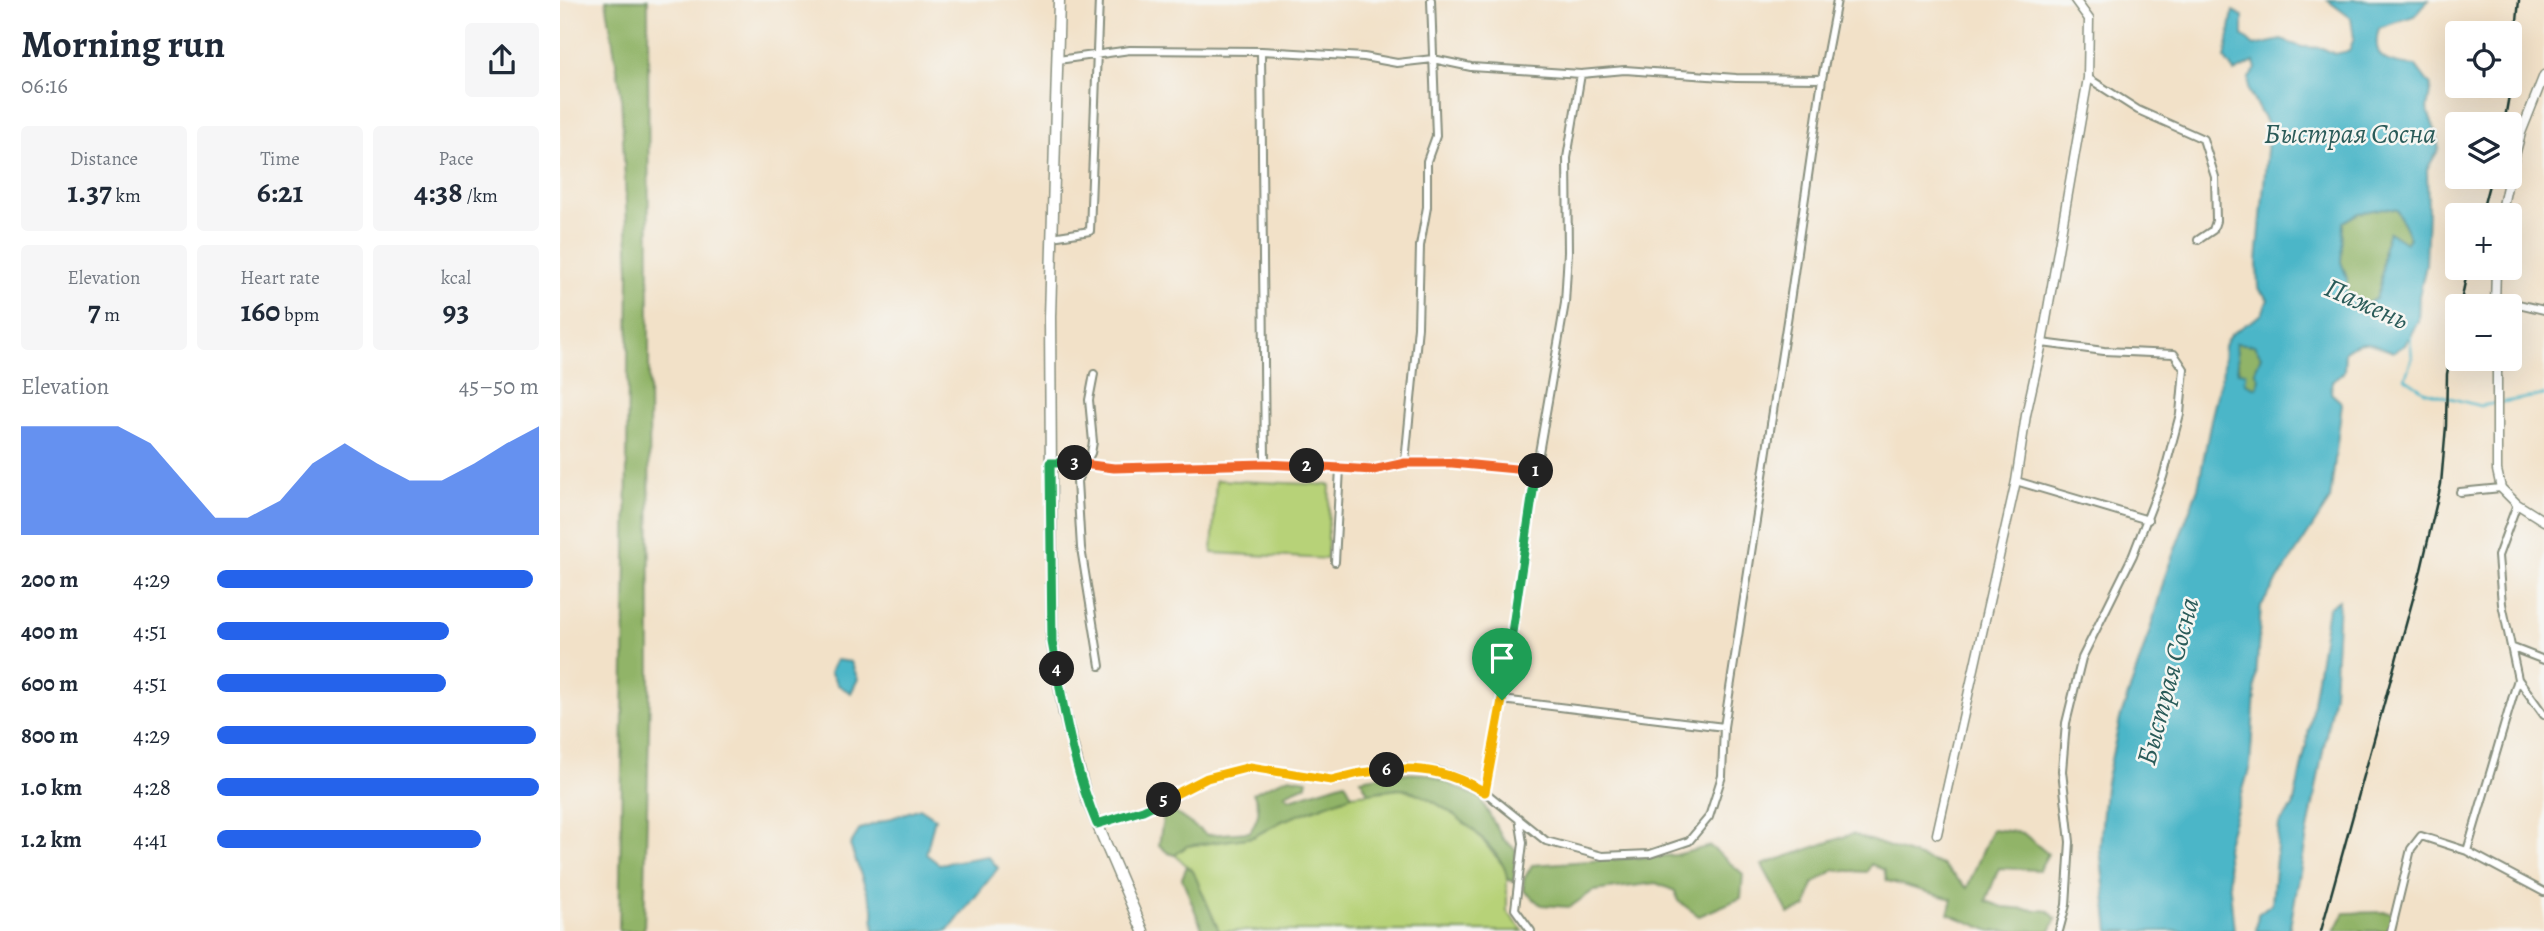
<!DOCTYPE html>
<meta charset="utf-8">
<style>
:root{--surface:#fff;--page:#f6f6f7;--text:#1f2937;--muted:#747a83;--accent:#2563eb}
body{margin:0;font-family:Alegreya,serif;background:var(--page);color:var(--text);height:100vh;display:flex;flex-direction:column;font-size:26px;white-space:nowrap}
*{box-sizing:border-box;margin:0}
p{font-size:23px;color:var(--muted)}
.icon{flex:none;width:38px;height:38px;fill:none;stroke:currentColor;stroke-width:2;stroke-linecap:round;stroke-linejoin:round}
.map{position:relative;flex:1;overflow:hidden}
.panel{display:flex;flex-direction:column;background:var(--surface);width:560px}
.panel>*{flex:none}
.controls{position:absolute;left:1885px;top:21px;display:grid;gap:14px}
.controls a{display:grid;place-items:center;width:77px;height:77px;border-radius:7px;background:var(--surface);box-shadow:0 7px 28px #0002;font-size:35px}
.pin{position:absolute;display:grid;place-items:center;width:60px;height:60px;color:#fff;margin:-72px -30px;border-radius:50% 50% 50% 0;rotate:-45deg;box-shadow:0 0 7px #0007}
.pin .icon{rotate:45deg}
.km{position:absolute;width:35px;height:35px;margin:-18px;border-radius:50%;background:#222;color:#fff;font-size:19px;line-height:35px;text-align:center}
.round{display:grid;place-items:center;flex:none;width:74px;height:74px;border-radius:7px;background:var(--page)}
.headline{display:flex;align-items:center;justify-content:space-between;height:119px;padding:0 21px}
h1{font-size:38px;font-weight:700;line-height:52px}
.stats{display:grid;grid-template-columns:repeat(3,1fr);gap:10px;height:119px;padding:7px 21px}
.stats div{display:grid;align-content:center;border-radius:7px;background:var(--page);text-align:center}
.stats b{font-size:30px;font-weight:700}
.stats small{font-size:19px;font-weight:400}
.stats p{font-size:19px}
.chart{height:196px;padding:14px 21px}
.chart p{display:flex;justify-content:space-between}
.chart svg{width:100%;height:126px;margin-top:7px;fill:var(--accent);opacity:.7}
ul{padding:0 21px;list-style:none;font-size:23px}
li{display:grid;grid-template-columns:112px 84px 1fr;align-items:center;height:52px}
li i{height:18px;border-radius:9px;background:var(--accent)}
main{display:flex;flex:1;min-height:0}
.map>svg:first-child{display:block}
</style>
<main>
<section class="panel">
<div class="headline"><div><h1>Morning run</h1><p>06:16</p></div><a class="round"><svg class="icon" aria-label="share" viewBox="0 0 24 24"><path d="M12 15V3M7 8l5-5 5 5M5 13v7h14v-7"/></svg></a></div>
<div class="stats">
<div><p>Distance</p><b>1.37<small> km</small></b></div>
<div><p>Time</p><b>6:21</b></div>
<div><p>Pace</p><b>4:38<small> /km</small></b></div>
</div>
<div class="stats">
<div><p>Elevation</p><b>7<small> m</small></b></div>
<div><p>Heart rate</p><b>160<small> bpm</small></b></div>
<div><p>kcal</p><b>93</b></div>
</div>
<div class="chart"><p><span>Elevation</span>45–50 m</p>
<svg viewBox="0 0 160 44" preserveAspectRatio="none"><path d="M0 44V6L10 6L20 6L30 6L40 12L50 25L60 38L70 38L80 32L90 19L100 12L110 19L120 25L130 25L140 19L150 12L160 6V44z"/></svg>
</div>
<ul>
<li><b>200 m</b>4:29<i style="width:98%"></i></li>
<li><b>400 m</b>4:51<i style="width:72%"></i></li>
<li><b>600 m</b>4:51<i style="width:71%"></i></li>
<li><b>800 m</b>4:29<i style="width:99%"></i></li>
<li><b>1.0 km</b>4:28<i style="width:100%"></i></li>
<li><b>1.2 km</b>4:41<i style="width:82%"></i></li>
</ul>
</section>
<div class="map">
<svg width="1984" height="931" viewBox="0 0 1984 931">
<rect width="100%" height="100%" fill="#f6f6f2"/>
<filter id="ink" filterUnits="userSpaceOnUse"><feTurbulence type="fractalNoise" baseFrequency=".0143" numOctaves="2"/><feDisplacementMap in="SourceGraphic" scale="14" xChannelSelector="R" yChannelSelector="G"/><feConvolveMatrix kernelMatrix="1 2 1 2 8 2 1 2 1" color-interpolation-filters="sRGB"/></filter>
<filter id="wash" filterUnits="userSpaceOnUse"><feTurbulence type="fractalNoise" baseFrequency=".00686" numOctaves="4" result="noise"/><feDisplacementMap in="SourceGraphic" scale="28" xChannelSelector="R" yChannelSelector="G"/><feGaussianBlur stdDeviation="1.57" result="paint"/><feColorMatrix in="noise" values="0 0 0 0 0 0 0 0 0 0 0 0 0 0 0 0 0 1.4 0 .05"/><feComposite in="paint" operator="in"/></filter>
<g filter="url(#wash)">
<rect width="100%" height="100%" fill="#f2e1c8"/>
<path fill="#b7d278" stroke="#6b8856" stroke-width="2" d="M656,480l114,5 -3,74 -115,-6z
M841,789l22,6 47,30 37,45v41l16,20h-304l-26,-60 -18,-16 12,-9 66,-9 29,-16 70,-26z"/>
<path fill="#91b468" stroke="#58784e" stroke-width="2" d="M46,0h42l2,689 -6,242h-25l7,-376 3,-285 -8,-177z
M1824,208l13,2 13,27 -4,6 -17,-11 -5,15 -3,35 -5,17 -13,7 -10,-4 -7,-8 1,-15 -6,-17 2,-40 16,-9z
M1675,343l19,2 7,11 -6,15 4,8 -2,10c-23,-10 -17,-25 -22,-46z
M836,773l32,1 52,24 23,41 13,11 -2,32 -7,-3c0,-30 -77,-89 -107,-90 -10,-1 -22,3 -32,4l-7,-14z
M729,777l18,3 -1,5 -21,9 5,5 55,-17 7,13 -70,26 -29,16 -66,9 -12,9 -7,-2 -9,-8 5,-34 7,-1 36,25 43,-3c9,-16 12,-22 3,-39z
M1432,829l31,4 25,21 -9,16 -40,-2 -13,33 17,6 46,4 7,8 -6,12h-59l-43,-17 4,-15 -65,-18 -3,-11 -13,-6 -4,8 -33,-2 -21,14 -7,23 -17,7 -27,-49 90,-31 90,31 25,23z
M1150,846l33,28 -2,24 -42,18 -21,-15 -3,-10 -19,-8 -63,8 -23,16 -29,-2 -18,-15 1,-11 8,-14 144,-10z
M627,866l6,5 26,60h-16l-21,-53z
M1825,912l11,2 -5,17h-57l11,-18z"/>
<path fill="#4bb6c8" stroke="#357a7e" stroke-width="2" fill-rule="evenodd" d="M1767,0h102l-15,16 -35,12c-9,32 9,36 37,38l15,20 -4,23 9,24 3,16 -12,20 1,41 -2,55 -7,31 -1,25 -13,24 -12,7c-20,-8 -30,-15 -48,-1l-1,21 -12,9 -1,12 11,10 -12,97 -69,106 -11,160 -24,81 8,84h-125l-9,-83 5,-61 15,-68 30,-89 15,-54 33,-88 13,-68 12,-50 1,-24 6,-11 32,-21 6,-15 -10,-11 -1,-26 12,-134 -21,-38 1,-12 7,-9 -2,-7 -20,10 -9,-13 8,-48 10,5v20l11,10 27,-6 21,7 20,1 13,6 14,-3 5,-13 -3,-20zM1824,208l13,2 13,28 -4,5 -17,-11 -5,15 -3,35 -5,17 -14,7 -9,-4 -7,-8 1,-15 -6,-17 2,-40 16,-9zM1676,343l18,2 7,11 -6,15 4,8 -2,9 -12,-5 1,-10 -8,-2z
M1779,600l-5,93 -45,238h-33l2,-17 14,-11 7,-79 14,-17 14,-66 21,-133z
M276,660l15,2 7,17 -7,14 -13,-8 -8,-13z
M360,808l15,10 -9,36 13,10 49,-8 10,12 -45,57 -7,6h-72l-1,-23 -23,-63 10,-16z"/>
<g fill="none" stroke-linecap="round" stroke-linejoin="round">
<path stroke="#4bb6c8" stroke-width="2.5" d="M1846,335l4,1 2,22 -7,20 19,13 56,15 64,-11"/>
</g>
</g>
<g filter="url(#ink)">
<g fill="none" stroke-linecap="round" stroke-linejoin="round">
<defs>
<path id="minor" d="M701,51l4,413
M498,60l72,-10 131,1 103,6 33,6 36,-4 38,8 110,7 44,-4 111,8 86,1
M1528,78l50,32 65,29 12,38 1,44 -3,9 -15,10
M492,237l38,-6 9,-231
M1945,306l9,-3 30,7
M1482,343l62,8 70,3 10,15 -4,45 -17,63 -30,78 -51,103 -16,65 -4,48 8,71 -4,63 -7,26
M534,374l-5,26 4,42 -2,11 -14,28 4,67 19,118
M845,462l13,-135 2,-81 7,-39v-46l9,-25 -5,-136
M490,463h27l37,5 151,-4 108,6 32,-8 47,1 84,7
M1456,481l132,39
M1900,492l41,-4
M775,562l5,-94
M1953,648l31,12
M1958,679l26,36
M942,700l222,27
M925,792l17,-92 34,-230 29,-167 3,-51 -1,-94 14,-84
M959,818l4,25 -8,66 16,22
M537,824l46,-14 64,-32 43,-11 81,13 29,-7 48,-5 30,3 24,8 23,13 61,49 56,15 48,-2 39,-13 20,-24 13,-41 2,-49 65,-419 33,-229 15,-79
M1907,851l51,-172 -16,-75 -4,-48 19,-52
M1831,931l20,-82 10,-13 46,15 77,41"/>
<path id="tertiary" d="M1950,174l11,-41 23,-58
M1941,215l8,-38
M1935,306l1,-38
M1937,359v111l4,18 16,16 27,17
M1377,834l79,-353 10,-66 16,-72 46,-265 1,-59 -14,-19"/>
<path id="secondary" d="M499,0l-9,317 2,325 12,71 23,87 56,131"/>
</defs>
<use href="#minor" stroke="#888f7e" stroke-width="10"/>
<use href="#tertiary" stroke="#888f7e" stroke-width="11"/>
<use href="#secondary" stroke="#888f7e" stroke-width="13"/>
<use href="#minor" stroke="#fff" stroke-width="6"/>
<use href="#tertiary" stroke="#fff" stroke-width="8"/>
<use href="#secondary" stroke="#fff" stroke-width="10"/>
<path stroke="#1f3d34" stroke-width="2.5" d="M1944,124l7,-40 8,-84
M1921,215l10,-38
M1900,306l8,-38
M1761,931l100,-361 20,-86 5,-58 1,-52 10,-53"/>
</g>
</g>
<g fill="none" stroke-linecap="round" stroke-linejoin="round" filter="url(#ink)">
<defs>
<path id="split-1" d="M942,700l34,-229"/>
<path id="split-2" d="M747,466l66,4 32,-7h47l84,8"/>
<path id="split-3" d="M515,463l39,5 151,-4 42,2"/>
<path id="split-4" d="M497,669l-5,-27 -2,-179h25"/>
<path id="split-5" d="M497,669c8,52 19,106 40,155l46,-14 21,-10"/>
<path id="split-6" d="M604,800l43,-22 43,-11 81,13 29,-7 27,-3"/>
<path id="split-7" d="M827,770c37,-4 66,4 98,22l17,-92"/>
</defs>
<use href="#split-1" stroke="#fff" stroke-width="14"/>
<use href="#split-2" stroke="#fff" stroke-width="14"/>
<use href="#split-3" stroke="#fff" stroke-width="14"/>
<use href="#split-4" stroke="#fff" stroke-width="14"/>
<use href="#split-5" stroke="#fff" stroke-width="14"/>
<use href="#split-6" stroke="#fff" stroke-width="14"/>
<use href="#split-7" stroke="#fff" stroke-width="14"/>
<use href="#split-1" stroke="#22a559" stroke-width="9"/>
<use href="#split-2" stroke="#f0652b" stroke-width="9"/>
<use href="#split-3" stroke="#f0652b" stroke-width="9"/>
<use href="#split-4" stroke="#22a559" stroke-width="9"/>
<use href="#split-5" stroke="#22a559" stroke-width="9"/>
<use href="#split-6" stroke="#f5b400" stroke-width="9"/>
<use href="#split-7" stroke="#f5b400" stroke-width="9"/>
</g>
<g text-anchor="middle" stroke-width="5" stroke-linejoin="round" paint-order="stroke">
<g font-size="28" font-style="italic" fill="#2a5b59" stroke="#f6f6f2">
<text x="1790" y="143">Быстрая Сосна</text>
<text transform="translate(1807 303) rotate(24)" y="10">Пажень</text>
<text transform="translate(1607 681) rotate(-75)" y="10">Быстрая Сосна</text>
</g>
</g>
</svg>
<div class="controls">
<a><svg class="icon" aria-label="locate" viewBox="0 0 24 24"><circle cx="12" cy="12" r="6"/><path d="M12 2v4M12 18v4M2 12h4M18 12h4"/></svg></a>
<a><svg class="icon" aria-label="layers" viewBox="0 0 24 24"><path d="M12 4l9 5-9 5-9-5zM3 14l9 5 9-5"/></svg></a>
<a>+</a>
<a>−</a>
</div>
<div class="pin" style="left:942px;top:700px;background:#1e9e55"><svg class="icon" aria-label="arrive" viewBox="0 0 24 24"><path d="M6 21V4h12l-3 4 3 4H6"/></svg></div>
<b class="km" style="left:976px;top:471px">1</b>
<b class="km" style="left:747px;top:466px">2</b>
<b class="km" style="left:515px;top:463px">3</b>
<b class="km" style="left:497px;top:669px">4</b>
<b class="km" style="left:604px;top:800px">5</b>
<b class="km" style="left:827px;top:770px">6</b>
</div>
</main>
